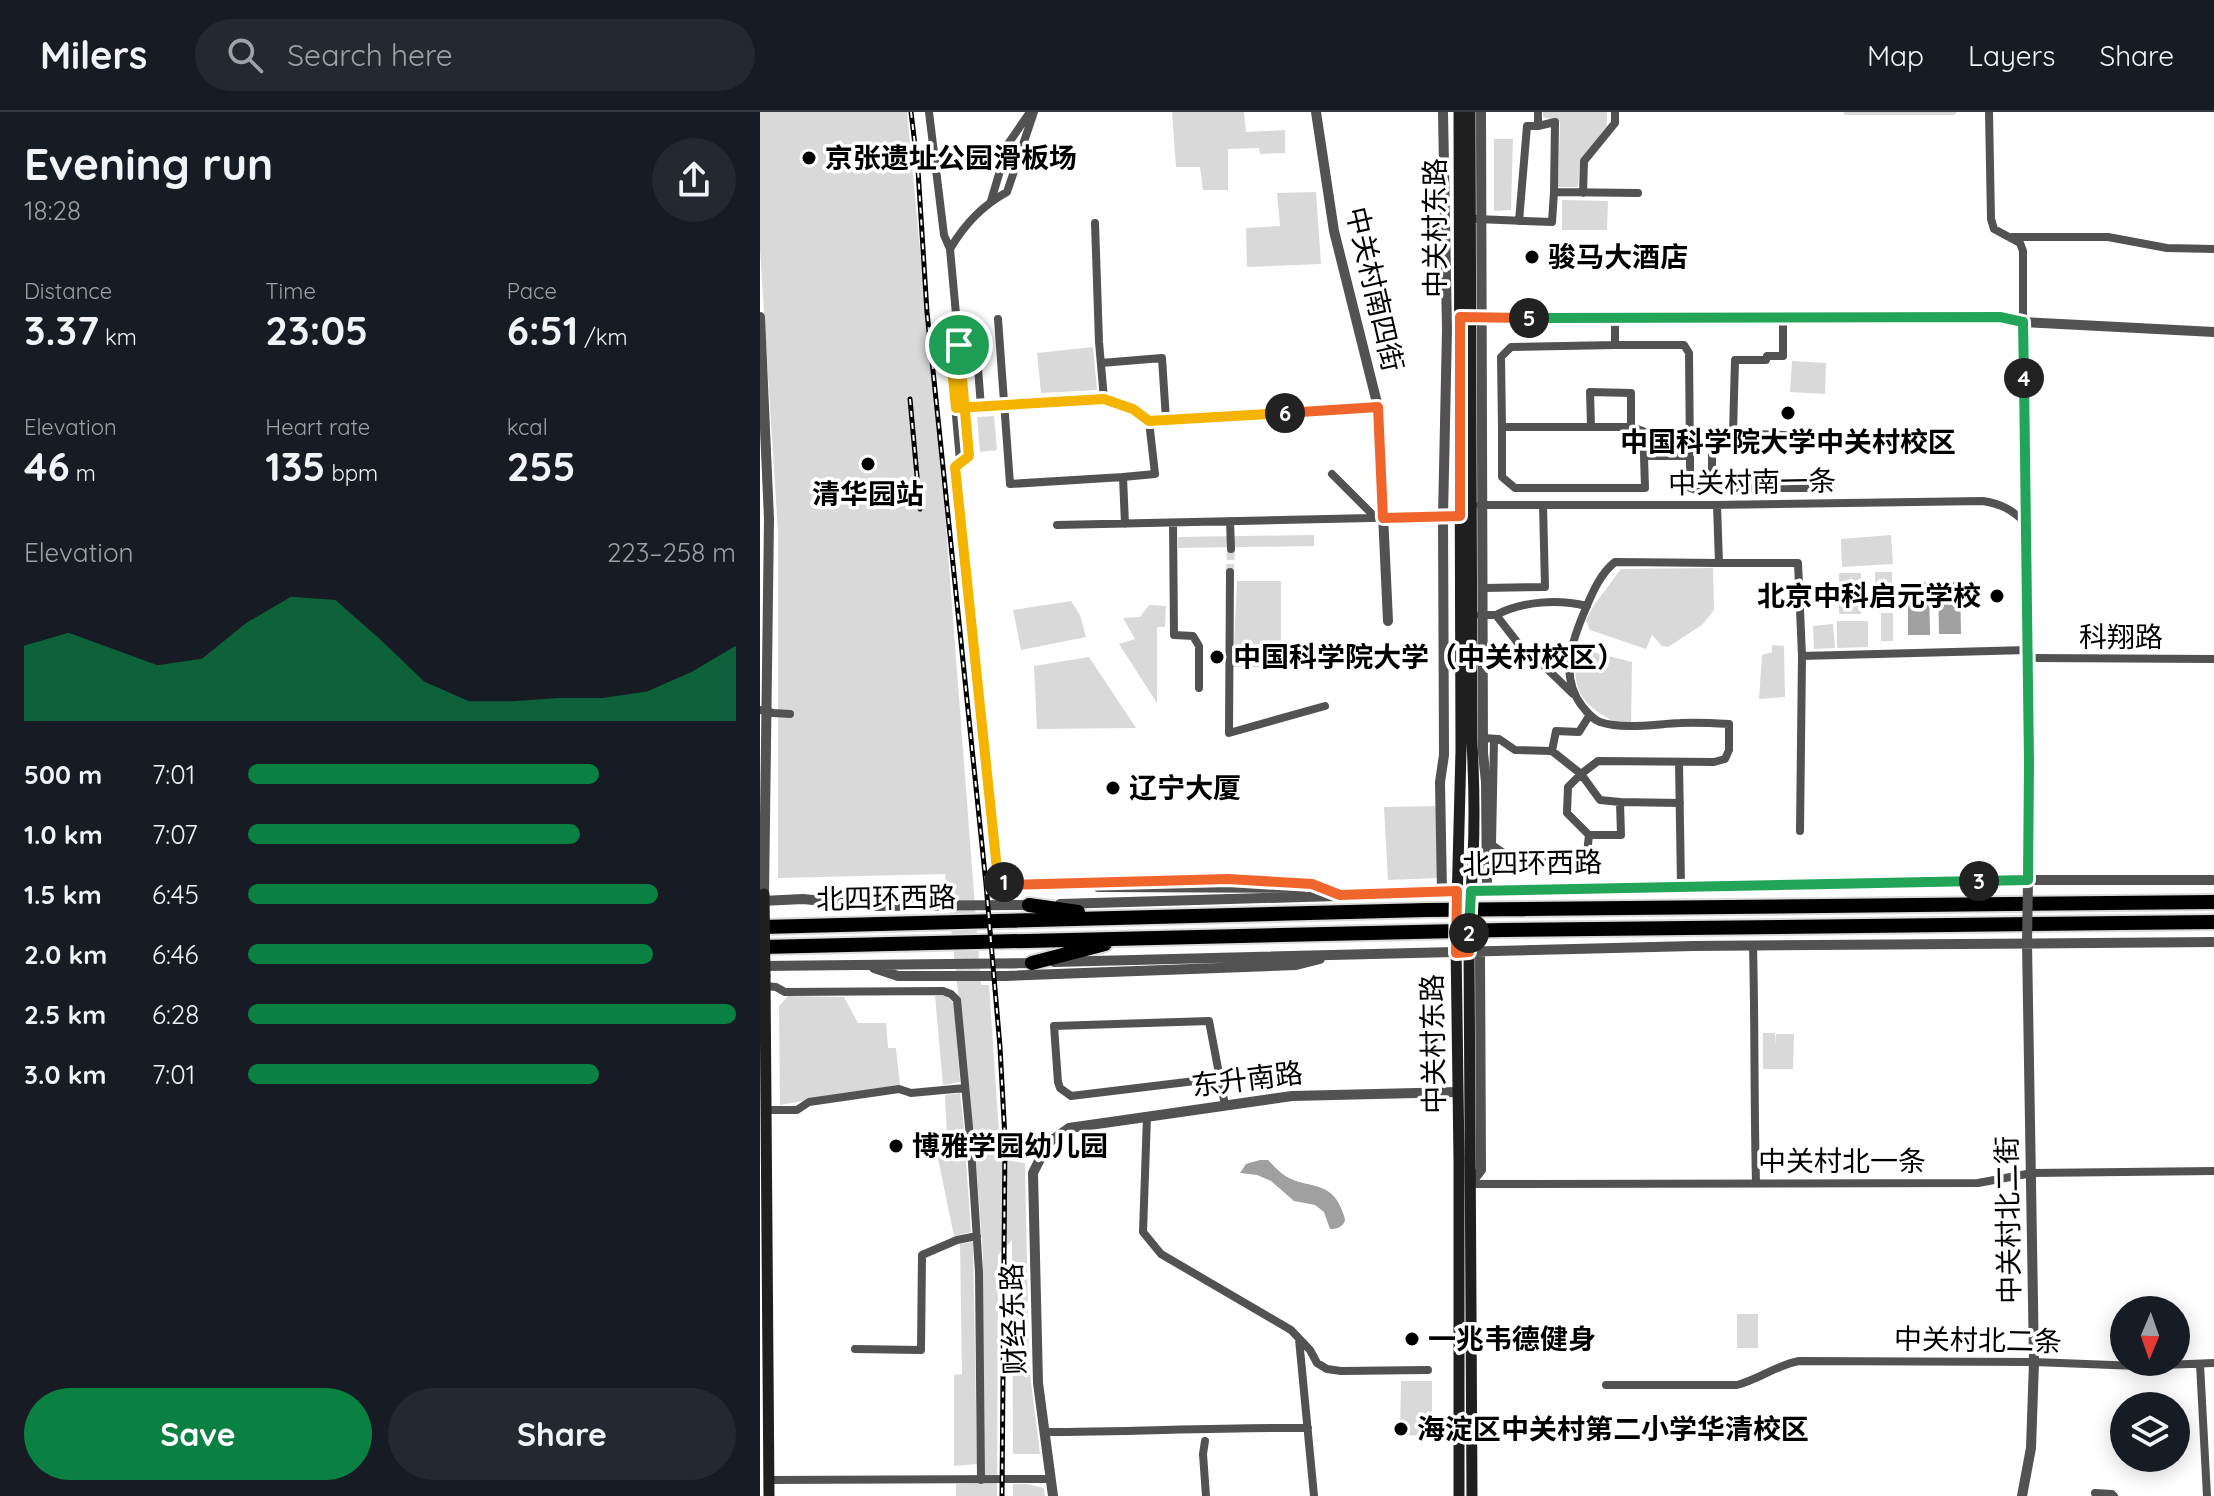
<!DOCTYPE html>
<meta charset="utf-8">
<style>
:root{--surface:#171b24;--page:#242831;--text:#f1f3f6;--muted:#9ea1a6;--line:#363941;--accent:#0b8043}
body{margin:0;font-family:Quicksand,"Noto Sans SC",sans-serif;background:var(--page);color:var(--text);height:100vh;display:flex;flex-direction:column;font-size:30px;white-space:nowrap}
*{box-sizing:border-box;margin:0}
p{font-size:26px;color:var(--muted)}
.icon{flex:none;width:44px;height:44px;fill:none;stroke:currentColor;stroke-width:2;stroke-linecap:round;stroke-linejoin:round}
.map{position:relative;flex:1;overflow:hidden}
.panel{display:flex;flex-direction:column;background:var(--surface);width:760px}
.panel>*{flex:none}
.needle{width:52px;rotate:182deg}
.controls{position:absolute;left:1350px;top:1184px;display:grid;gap:16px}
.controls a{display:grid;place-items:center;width:80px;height:80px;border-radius:50%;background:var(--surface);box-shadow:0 4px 20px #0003;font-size:40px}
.pin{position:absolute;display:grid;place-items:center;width:68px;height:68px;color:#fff;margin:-34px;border:4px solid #fff;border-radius:50%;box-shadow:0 2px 8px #0007}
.km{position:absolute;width:40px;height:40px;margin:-20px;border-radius:50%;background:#222;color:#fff;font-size:22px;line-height:40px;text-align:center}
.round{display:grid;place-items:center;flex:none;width:84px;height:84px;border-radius:42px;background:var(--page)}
.summary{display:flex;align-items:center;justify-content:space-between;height:136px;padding:0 24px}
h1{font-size:44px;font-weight:700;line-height:60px}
.stats{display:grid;grid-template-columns:repeat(3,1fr);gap:12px;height:136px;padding:8px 24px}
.stats div{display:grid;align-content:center}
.stats b{font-size:40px;font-weight:700}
.stats small{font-size:22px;font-weight:400}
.stats p{font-size:22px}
.chart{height:224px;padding:16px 24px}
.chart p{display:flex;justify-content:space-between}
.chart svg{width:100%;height:144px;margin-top:8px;fill:var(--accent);opacity:.7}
.primary-button{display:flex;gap:16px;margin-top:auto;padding:16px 24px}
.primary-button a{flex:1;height:92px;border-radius:48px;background:var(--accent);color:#fff;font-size:32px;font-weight:700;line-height:92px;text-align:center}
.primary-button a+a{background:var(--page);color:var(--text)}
ul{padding:0 24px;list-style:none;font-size:26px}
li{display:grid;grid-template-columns:128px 96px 1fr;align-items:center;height:60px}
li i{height:20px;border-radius:10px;background:var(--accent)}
header{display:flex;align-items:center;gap:48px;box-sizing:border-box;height:112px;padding:0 40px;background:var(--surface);border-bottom:2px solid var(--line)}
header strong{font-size:38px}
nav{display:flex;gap:44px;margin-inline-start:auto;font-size:28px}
.search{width:560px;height:72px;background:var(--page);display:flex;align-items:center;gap:20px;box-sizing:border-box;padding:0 28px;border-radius:44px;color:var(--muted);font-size:30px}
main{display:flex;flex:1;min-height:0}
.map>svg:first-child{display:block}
</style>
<header>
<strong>Milers</strong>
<div class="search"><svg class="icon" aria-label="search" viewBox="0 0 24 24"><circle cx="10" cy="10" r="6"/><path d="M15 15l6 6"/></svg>Search here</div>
<nav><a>Map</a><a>Layers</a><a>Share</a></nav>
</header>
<main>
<section class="panel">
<div class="summary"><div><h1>Evening run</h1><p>18:28</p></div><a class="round"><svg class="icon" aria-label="share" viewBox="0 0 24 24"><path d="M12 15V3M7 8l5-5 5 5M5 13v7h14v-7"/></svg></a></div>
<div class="stats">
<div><p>Distance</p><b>3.37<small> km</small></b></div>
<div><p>Time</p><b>23:05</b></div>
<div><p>Pace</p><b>6:51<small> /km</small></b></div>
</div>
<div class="stats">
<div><p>Elevation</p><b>46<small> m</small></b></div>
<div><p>Heart rate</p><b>135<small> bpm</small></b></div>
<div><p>kcal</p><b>255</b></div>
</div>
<div class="chart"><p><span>Elevation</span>223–258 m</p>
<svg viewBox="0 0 160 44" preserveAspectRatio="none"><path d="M0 44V21L10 17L20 22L30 27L40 25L50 14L60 6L70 7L80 19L90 32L100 38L110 38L120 37L130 37L140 35L150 29L160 21V44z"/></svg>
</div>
<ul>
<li><b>500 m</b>7:01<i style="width:72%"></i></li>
<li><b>1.0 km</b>7:07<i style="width:68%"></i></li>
<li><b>1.5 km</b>6:45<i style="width:84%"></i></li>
<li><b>2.0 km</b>6:46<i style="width:83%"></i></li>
<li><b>2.5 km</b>6:28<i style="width:100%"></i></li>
<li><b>3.0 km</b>7:01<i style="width:72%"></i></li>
</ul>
<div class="primary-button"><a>Save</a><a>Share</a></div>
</section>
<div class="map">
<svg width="1454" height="1384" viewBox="0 0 1454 1384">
<rect width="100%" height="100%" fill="#fff"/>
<path fill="#d9d9d9" d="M0,0h147l38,402 36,471h8l10,148 12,-1 1,29 13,2 4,203 11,88h-27l-1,-214 -14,15 -1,241h-41v-12l27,-1v-226l-8,-110 -30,-273 -167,4v-346l-18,-283z
M412,0h72l2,20 39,-2v23l-25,1 -1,-6 -31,1v41h-25l-3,-23h-24z
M783,0h64v14l-27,35 -2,26h-20l2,-65 -17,-5z
M1084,0h113l-3,3h-110z
M734,27h19l-2,71 -17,1z
M556,80l5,72 -74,3 -1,-39 34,-2 -3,-33z
M802,88l46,1 -1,29h-45z
M333,235l4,43 -56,3 -4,-40z
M1032,249l34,2 -1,31 -35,-2z
M234,304l3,34 -17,2 -3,-35z
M554,423v11l-136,2v-11z
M1131,423l2,29 -51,3 -1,-28z
M953,456l1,42 -12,15 -34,22 -6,-1 -10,-11 -6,14 -56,-19 -4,-10 8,-15 27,-36z
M1115,460h17v30h-17z
M1079,461h22v41h-22z
M477,469h44v87l-48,-1z
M311,489l9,14 6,22 -65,13 -8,-40z
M389,493l17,1 -1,21h-8v76l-38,-59 16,-5 -12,-21 17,-1z
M1121,501h12v28h-12z
M1077,509h31v26l-31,1z
M1073,512l2,24 -21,1 -1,-23z
M1012,533l12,1 1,51 -26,2 3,-44 10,-3z
M817,536l55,14 -1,66 -3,1c-41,-21 -59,-31 -51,-81z
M329,545l47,71 -99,1 -3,-63z
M679,694v72l-51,2 -4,-73z
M28,884l56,1 14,26h28l2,25h8l4,37 -120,20 -1,-99z
M175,884h12l7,8 6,78 -17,3z
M1003,921h12v12l1,-11h18l-1,35h-30z
M200,981l5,42 -18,5 -2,-45z
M205,1035l6,85 -17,4 -17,-82 11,-5z
M213,1130l4,222 -23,2v-91l8,-1 -2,-130z
M977,1202h21v34h-21z
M641,1269h31v55l-32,-1z
M253,1372h14l17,4 1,8h-32z"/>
<path fill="#a0a0a0" d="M1169,470l1,53h-22v-52z
M1178,470h22l1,52h-22z
M500,1048h8c6,6 12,13 19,17 20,11 43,4 54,31 1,2 4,10 4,12 -2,8 -9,9 -15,9l-6,-17 -9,-7 -21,-4 -23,-20 -14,-6 -17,-2 6,-9z"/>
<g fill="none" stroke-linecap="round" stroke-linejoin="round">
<path stroke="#d9d9d9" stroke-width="8" stroke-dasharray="8 4" stroke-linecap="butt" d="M470,460l1,-23"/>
<defs>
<path id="trunk" d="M269,793l49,7
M0,815l667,-17 787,-8
M0,835l743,-17 711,-8
M272,851l73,-19"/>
</defs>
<use href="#trunk" stroke="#dbdbdb" stroke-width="18"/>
<path stroke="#525252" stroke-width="8" d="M169,0l15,123 6,14 19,207 -14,11 43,412 11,6 219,-6 84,5 28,11
M1229,0l2,107 3,10 26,14 3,8v71
M778,14l17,-4 -1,70
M823,81l1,-32 31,-38v-11
M231,89l17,-57 22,-32
M716,107l76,3 2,-30 84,1
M759,109l8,-95h11v-14
M335,111l4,119 5,57
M1252,125h96l59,11 47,1
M190,137c14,-24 33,-44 57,-57l27,-80
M855,205v28h69l5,8 1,103
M238,207l12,165 113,-7
M215,217l6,78
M199,233l-9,4 10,112
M855,233l-104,2 -10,10 1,70h89l-1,-35 41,1v34l12,4 1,25
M341,251l61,-5 4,62
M196,296l148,-9 29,10 16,12 6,53 -32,3 2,47
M389,309l229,-14
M742,315v50l13,11h130l-1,-32h46v32l6,2 16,-2v-48l21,-7 98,4
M831,315h40
M973,321l2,-73h31l1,-4h16v-39
M572,362l44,44
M952,376h119
M720,393h232l271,-4c19,3 29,9 43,22
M957,393l2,58h79l4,93 226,-6
M470,409l1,28
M413,411l1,112 19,1 6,10v42
M297,413l403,-9
M470,460l-1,161 96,-27
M723,476l62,-1 -2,-82
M720,503h16l25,32 18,14 34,33
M736,503c27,-14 62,-16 91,-9
M1268,546l186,1
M0,598l13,3 17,1
M723,626l16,1 16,11 37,1 29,23 17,-13 116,1 11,-3 4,-9v-26c-16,-1 -33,-2 -49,-1 -25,1 -56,7 -80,-1 -8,-3 -12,-9 -18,-16 -23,-30 -10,-66 4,-98 7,-17 15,-35 29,-46l104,1
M734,627l-2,106 25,17 69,1 3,-28h32l-1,-33 60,1
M792,639l4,-20 23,1 10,-16
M919,650l2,124
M1040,719l2,-175
M829,723l-22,-22 1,-26 13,-13 19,26 20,2
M338,776l201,1 5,8
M993,834c2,79 1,158 3,237
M5,874l11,1 9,5 158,-1 8,3 6,6 14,148 8,124 2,208
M460,966l-149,18 -11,-8 -2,-6 -4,-56 155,-5 16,84
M6,998h31l12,-8 90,-13 12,4 54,-5
M387,1004l-4,116 18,22 130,76 19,20 7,13 10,6 14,2 87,-1
M710,1072l508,-1 54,-10 182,-2
M539,1227l15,157
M95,1237l66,1 1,-95 35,-15 20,-4
M1440,1252l7,132
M846,1273h131c22,-6 40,-20 62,-24l235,1 104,4 76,-3
M284,1320c88,0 176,-5 264,-4
M445,1329l-2,13 3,42
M9,1368l282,-1
M1335,1381l17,1 2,2"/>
<path stroke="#525252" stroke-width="10" d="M556,0l18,119 44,176 10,214
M721,0l2,641 3,29 1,109
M0,205l9,202 -5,375
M717,205l12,2 511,-2 23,5 191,10
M1263,210l6,440 -1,118
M682,780l-2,-110 4,-27 -1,-238 4,-187 -4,-218
M0,789l43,-2 70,7 159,-1
M300,792l621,-18h115l232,-6h186
M294,850l639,-16 521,-4
M0,854l278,-3
M114,856l24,8h108l290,-11 24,-6
M710,1072l11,-14 -1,-218
M293,1384l-15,-113 -5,-210 15,-30 21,-15 223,-32 166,-4
M1262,1384l9,-48 3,-86 -7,-419"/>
<path stroke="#1f1f1f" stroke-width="11" d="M697,792l4,-154 -2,-638
M710,792c5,-54 5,-107 2,-161l-2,-631
M696,832l3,215v337
M709,832l3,552
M5,864l4,520"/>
<use href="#trunk" stroke="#000" stroke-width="14"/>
<defs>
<path id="rail" d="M151,0l7,58 9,142 59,572 14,163 5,92 -3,357
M150,287l10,110"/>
</defs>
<use href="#rail" stroke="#000" stroke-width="5"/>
<use href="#rail" stroke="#fff" stroke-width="2" stroke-dasharray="6" stroke-linecap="butt"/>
<path stroke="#525252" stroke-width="10" d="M1267,831l1,-63"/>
<path stroke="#1f1f1f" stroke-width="11" d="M4,782l1,82
M696,832l1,-40
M709,832l1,-40"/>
</g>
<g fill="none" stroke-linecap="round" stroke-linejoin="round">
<defs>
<path id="split-1" d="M199,233l10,111 -14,11 43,412 6,3"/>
<path id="split-2" d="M244,770l5,3 219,-6 84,5 28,11 117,-4 -1,62 13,-1v-19"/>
<path id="split-3" d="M709,821l2,-42 508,-10"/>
<path id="split-4" d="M1219,769l49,-1 1,-118 -5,-384"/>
<path id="split-5" d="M769,206l471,-1 23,5 1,56"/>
<path id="split-6" d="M525,301l93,-6 5,111 77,-2v-199l69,1"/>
<path id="split-7" d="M199,233l-9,4 6,59 148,-9 29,10 16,12 136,-8"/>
</defs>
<use href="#split-1" stroke="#fff" stroke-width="16"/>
<use href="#split-2" stroke="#fff" stroke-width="16"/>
<use href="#split-3" stroke="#fff" stroke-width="16"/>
<use href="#split-4" stroke="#fff" stroke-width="16"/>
<use href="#split-5" stroke="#fff" stroke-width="16"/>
<use href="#split-6" stroke="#fff" stroke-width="16"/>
<use href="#split-7" stroke="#fff" stroke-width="16"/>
<use href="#split-1" stroke="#f5b400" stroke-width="10"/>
<use href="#split-2" stroke="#f0652b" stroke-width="10"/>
<use href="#split-3" stroke="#22a559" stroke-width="10"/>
<use href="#split-4" stroke="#22a559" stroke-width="10"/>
<use href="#split-5" stroke="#22a559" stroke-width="10"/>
<use href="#split-6" stroke="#f0652b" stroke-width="10"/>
<use href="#split-7" stroke="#f5b400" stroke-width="10"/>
</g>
<g fill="#000" stroke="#fff" stroke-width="3">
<circle cx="49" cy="46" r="8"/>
<circle cx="772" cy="145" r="8"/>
<circle cx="1028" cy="301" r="8"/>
<circle cx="108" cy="352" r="8"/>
<circle cx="1237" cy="484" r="8"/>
<circle cx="457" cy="545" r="8"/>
<circle cx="353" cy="676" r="8"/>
<circle cx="136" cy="1034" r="8"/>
<circle cx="652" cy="1227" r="8"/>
<circle cx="641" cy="1317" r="8"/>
</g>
<g text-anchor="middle" stroke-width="7" stroke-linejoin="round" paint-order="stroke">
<g font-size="28" font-weight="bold" fill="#000" stroke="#fff" text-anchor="start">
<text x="65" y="56">京张遗址公园滑板场</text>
<text x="788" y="155">骏马大酒店</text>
<text x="1028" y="340" text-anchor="middle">中国科学院大学中关村校区</text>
<text x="108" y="392" text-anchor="middle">清华园站</text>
<text x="1221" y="494" text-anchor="end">北京中科启元学校</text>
<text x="473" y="555">中国科学院大学（中关村校区）</text>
<text x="369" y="686">辽宁大厦</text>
<text x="152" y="1044">博雅学园幼儿园</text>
<text x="668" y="1237">一兆韦德健身</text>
<text x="657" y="1327">海淀区中关村第二小学华清校区</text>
</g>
<g font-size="28" fill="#000" stroke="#fff">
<text transform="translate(675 116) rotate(-90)" y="10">中关村东路</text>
<text transform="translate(615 177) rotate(77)" y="10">中关村南四街</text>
<text transform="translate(992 370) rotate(-1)" y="10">中关村南一条</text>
<text x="1361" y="535">科翔路</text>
<text transform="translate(772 751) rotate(-1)" y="10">北四环西路</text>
<text transform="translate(126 786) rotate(-1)" y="10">北四环西路</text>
<text transform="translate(673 932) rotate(-91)" y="10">中关村东路</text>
<text transform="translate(487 967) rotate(-7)" y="10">东升南路</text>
<text x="1082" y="1059">中关村北一条</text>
<text transform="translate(1248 1108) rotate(-91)" y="10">中关村北二街</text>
<text transform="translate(253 1207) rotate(-92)" y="10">财经东路</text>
<text transform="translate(1218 1228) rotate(1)" y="10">中关村北二条</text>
</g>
</g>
</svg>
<div class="controls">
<a><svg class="needle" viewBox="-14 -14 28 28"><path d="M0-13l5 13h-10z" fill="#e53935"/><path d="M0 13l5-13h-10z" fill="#9ea1a6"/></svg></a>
<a><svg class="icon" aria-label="layers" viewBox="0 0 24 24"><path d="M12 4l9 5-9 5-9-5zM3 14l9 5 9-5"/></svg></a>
</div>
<div class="pin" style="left:199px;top:233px;background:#1e9e55"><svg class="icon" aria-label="arrive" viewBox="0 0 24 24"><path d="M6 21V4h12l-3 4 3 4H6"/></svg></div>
<b class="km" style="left:244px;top:770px">1</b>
<b class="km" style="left:709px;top:821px">2</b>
<b class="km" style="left:1219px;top:769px">3</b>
<b class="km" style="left:1264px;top:266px">4</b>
<b class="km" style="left:769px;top:206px">5</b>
<b class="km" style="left:525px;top:301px">6</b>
</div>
</main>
